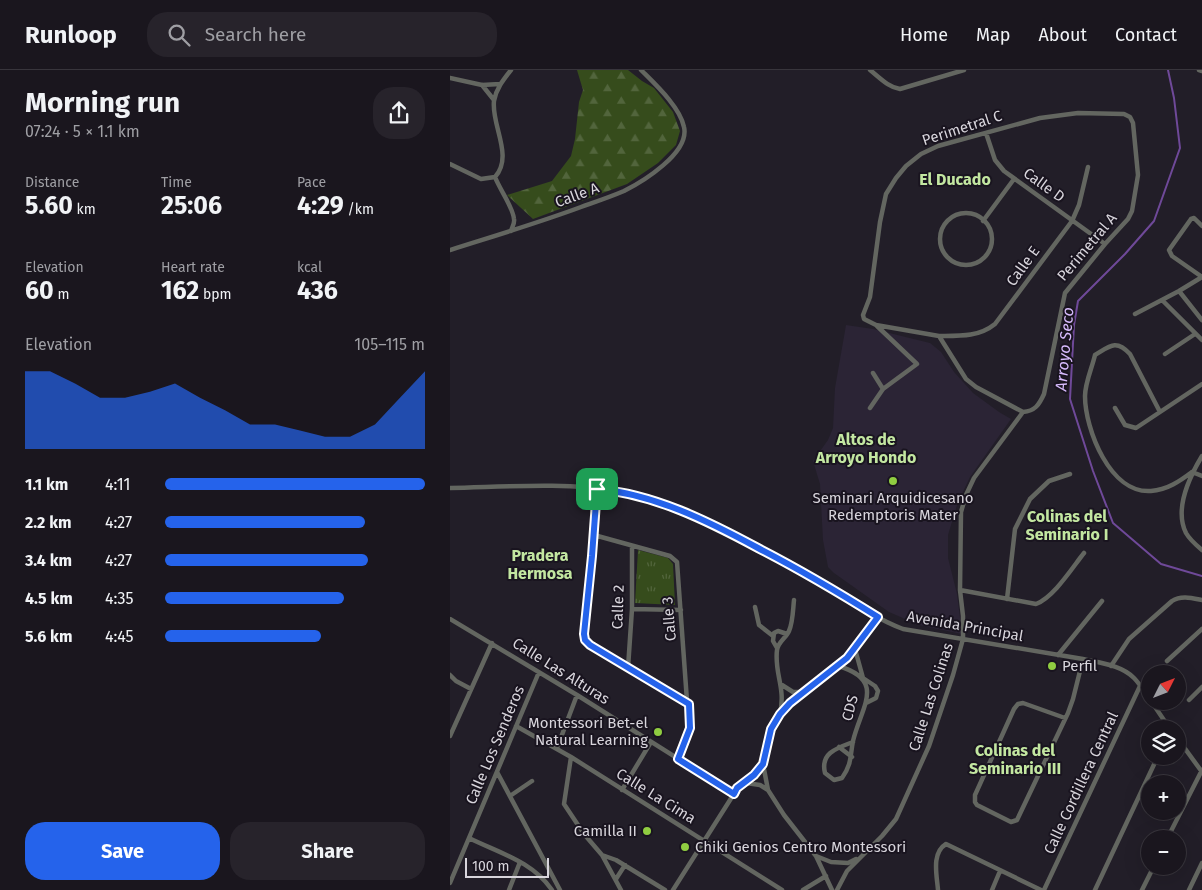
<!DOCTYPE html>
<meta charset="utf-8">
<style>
:root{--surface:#1a161e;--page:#27232b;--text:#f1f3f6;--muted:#9f9fa4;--line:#38353c;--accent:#2563eb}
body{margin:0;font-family:"Fira Sans",sans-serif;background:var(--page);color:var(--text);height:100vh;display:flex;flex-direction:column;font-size:19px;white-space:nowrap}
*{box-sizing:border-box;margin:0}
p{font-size:16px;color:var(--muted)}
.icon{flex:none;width:28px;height:28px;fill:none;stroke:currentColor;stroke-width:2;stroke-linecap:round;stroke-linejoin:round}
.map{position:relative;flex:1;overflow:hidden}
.details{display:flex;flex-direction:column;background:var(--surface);width:450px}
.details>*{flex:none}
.needle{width:32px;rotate:48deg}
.buttons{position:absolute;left:691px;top:595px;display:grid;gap:10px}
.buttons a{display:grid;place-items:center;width:45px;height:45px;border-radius:50%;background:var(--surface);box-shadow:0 5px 20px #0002,0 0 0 1px var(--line);font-size:25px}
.scale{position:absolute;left:15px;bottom:12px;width:84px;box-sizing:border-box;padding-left:5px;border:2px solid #d8d5dc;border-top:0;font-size:14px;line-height:18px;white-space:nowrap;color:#d8d5dc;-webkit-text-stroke:4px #19141f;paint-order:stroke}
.pin{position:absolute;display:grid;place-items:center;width:42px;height:42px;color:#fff;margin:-21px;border-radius:10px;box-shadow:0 2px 8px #0006}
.round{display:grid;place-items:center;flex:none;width:52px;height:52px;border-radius:20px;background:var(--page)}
.headline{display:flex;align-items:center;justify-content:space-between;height:85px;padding:0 25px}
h1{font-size:28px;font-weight:700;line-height:38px}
.metrics{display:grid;grid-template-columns:repeat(3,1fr);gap:8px;height:85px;padding:5px 25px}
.metrics div{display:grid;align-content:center}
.metrics b{font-size:25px;font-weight:700}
.metrics small{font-size:14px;font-weight:400}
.metrics p{font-size:14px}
.chart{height:140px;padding:10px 25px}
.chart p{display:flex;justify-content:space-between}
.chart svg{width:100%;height:90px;margin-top:5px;fill:var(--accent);opacity:.7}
.primary-button{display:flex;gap:10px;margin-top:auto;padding:10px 25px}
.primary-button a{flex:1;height:58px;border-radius:20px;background:var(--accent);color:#fff;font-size:20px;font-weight:700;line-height:58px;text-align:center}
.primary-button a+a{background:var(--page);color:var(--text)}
ul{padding:0 25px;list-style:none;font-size:16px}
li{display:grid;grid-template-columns:80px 60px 1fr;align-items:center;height:38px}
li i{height:12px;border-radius:6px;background:var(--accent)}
header{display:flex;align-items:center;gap:30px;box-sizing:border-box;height:70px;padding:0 25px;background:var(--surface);border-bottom:1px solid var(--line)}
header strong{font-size:24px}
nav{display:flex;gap:28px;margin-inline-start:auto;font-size:18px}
.search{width:350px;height:45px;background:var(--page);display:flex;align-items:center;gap:12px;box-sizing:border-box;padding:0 18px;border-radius:20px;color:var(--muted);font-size:19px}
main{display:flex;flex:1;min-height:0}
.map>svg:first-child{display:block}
</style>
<header>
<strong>Runloop</strong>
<div class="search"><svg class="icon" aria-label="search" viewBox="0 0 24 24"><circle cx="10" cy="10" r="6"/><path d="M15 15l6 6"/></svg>Search here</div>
<nav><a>Home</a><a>Map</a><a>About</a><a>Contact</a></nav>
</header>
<main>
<section class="details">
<div class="headline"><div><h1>Morning run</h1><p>07:24 · 5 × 1.1 km</p></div><a class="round"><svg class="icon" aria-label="share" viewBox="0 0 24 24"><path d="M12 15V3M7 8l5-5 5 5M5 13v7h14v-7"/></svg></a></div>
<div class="metrics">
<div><p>Distance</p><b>5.60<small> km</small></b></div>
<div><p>Time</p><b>25:06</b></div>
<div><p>Pace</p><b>4:29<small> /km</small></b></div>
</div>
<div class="metrics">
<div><p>Elevation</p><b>60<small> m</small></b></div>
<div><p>Heart rate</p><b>162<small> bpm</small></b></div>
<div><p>kcal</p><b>436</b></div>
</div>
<div class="chart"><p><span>Elevation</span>105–115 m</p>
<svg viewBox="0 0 160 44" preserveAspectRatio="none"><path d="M0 44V6L10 6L20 12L30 19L40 19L50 16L60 12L70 19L80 25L90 32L100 32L110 35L120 38L130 38L140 32L150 19L160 6V44z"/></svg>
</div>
<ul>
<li><b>1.1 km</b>4:11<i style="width:100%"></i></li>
<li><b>2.2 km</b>4:27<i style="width:77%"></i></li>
<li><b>3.4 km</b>4:27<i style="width:78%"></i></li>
<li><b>4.5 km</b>4:35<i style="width:69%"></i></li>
<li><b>5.6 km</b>4:45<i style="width:60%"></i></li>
</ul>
<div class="primary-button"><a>Save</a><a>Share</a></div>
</section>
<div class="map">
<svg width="752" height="820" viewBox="0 0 752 820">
<defs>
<pattern id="forest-firs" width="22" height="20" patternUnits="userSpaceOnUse" patternTransform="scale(1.25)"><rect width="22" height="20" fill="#364c1c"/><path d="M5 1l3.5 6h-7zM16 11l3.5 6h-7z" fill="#52653c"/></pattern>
<pattern id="park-tufts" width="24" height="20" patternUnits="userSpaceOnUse" patternTransform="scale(1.25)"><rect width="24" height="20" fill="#364c1c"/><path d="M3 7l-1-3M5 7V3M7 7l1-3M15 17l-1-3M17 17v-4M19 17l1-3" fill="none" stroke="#52653c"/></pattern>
</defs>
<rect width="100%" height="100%" fill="#221e28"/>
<path fill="#2b2435" d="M396,255l27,4 57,14 11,9 13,20 19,21 26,19 12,7 -41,58 -12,25 -10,33v23l9,36 5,40 -43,-9 -30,-13 -55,-39 -6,-6 -5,-27 -3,-56 -7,-23 15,-21 5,-12 2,-40z"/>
<path fill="url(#forest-firs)" d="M127,0h51l14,11 12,7 19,24 7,19 -4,14 -18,18 -31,21 -94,35 -26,-24 45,-14 19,-25 4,-17 4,-37 4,-12z"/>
<path fill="url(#park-tufts)" d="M188,480l30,8 5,6 2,41 -40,-2z"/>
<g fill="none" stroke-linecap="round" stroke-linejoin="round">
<path stroke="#6f4999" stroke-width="2" d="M718,0l6,28 6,50 -26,73 -29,33 -47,47 -4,24 -4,74 23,72 20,52 48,41 41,12"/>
<path stroke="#636660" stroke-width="4.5" d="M420,0c10,8 18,17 30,19l64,-19
M749,0l3,1
M0,8l32,7 18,-1
M32,15l12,15
M628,43l46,1 6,3 3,6 5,52 -6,36 -4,8 -23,25 -40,49 -21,101c-5,11 -9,17 -21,18l-47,-25 -10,-8 -27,-43 -63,-11 -12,-6 -1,-4 7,-18 10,-75 6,-28 10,-16 10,-12 15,-12 17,-8 102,-28z
M536,63l9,27 9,11 101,73
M0,94l31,15 14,-2c5,13 18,30 19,42 1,4 -2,8 -3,12
M45,107c19,-21 -4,-52 -1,-76 2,-12 9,-21 17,-31
M490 169a26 26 0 1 1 52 0a26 26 0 1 1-52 0Z
M533,151l31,-42
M0,180c44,-14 88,-27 131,-43 14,-5 29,-10 43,-16 18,-9 66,-38 60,-64 -4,-20 -29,-43 -43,-57
M752,207l-30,-21 -3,-6 22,-31 3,-1 8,8
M729,221l23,29
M712,230l40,40
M685,244l44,-23 23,-14
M489,266c21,0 40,1 56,-12l77,-103 7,-16 9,-38
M715,284l30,-20
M423,303l10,16
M420,338l13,-19 34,-25 -40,-38
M665,338l10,17 11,3 66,-44
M710,342l-30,-58c-14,-15 -20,-8 -35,1 -3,13 -10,28 -10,41 0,33 25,98 66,95 16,-1 29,-10 41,-19
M752,386c-12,20 -28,53 -16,77 4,7 10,12 16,17
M742,402l10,4
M0,418c53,-1 115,-6 167,3 61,10 123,47 178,76 35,19 71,48 108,62l180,30c17,4 38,6 51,19 6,6 11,15 16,22
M147,419l-4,67 -9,78 1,6 5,5 99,59
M144,465l76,21 7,6 12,167 -11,30
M510,520l76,14c18,-7 36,-36 48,-51
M557,529l8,-70 15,-30 19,-18 21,-7
M305,537l4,18 14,11
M182,539l49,1
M0,549l127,76 157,99
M327,578l-4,-7 1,-8 4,-2 9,3
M405,579l8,29 12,8 3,5 -2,7 -10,5
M608,585l44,-54
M717,591l35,-32
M388,596c49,14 23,41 15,75 -3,15 -1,23 -11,37l-8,2 -9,-7c-5,-20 12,-25 28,-31
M661,596l18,-27 43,-38c9,-6 20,-3 30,-1
M178,598l4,-59v-63
M0,605l6,6 15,8
M332,615l11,7h10
M739,630l13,-13
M701,631l19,28
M330,643c6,-25 -6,-40 -3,-63 1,-8 9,-12 12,-19 4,-9 4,-22 5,-31
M615,648l-42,-15 -5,1 -4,5 -39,86v7l2,3 34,17 6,-2 51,-107 5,-14 10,-40
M66,656l55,31 211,133
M0,666l42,-93
M728,669l24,33
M389,677l13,10
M107,678l20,-53
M121,687l-7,47 20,30 18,21 19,35
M47,702l63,118
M296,713l17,-19
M172,720l29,-48
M60,726l22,-15
M19,768c30,15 63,23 83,52
M717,769l35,-69
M152,785l14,5 49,30
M366,786l16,34
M406,789l-8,4 -17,-1 -15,-6 -32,-41 -16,-25 -5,-26 8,-35 9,-15 10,-11 57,-45 31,-41
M166,809l9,-14
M0,813l89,-211
M59,820l11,-28
M223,820l64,-101 9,-6 14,2 8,5
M353,820l23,-14
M387,820l10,-19 35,-35 14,-17 33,-73 24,-71 10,-36v-23l-3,-26 1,-78 5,-17 8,-17 49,-66
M488,820c-1,-14 -7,-37 8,-46l95,46
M542,820l8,-19
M594,820l96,-204
M645,820l63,-134
M692,820l12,-24
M739,820l13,-27"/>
</g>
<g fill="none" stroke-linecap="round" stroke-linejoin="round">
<defs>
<path id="route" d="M147,419c57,5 111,32 161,59 41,21 80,44 120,69l-31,41 -57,45 -10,11 -9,15 -8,35 -9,11 -17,13 -3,6 -56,-35 12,-31 -1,-24 -99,-59 -5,-5 -1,-6 8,-78z"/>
</defs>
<use href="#route" stroke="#fff" stroke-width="10"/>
<use href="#route" stroke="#2563eb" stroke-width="6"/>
</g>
<g fill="#90cd41" stroke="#19141f" stroke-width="2">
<circle cx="443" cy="411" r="5"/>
<circle cx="602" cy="596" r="5"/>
<circle cx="208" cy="662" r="5"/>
<circle cx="197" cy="761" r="5"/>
<circle cx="235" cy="777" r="5"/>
</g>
<g text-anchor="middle" stroke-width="4" stroke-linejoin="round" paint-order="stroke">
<g font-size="15" fill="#d8d5dc" stroke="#19141f">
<text transform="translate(512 58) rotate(-18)" y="5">Perimetral C</text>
<text transform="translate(594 115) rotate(36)" y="5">Calle D</text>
<text transform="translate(127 125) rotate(-20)" y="5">Calle A</text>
<text transform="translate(637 177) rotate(-50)" y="5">Perimetral A</text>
<text transform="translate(573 196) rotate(-54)" y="5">Calle E</text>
<text transform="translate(168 537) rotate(-88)" y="5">Calle 2</text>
<text transform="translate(219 549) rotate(-95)" y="5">Calle 3</text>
<text transform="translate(515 556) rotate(10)" y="5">Avenida Principal</text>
<text transform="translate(111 601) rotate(32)" y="5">Calle Las Alturas</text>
<text transform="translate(481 627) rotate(-72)" y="5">Calle Las Colinas</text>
<text transform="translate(400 638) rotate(-75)" y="5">CDS</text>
<text transform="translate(45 675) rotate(-67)" y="5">Calle Los Senderos</text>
<text transform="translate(631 713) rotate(-65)" y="5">Calle Cordillera Central</text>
<text transform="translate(206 726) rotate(32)" y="5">Calle La Cima</text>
</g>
<g font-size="15" fill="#d8d5dc" stroke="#19141f" text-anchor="start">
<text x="443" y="433" text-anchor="middle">Seminari Arquidicesano<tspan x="443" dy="17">Redemptoris Mater</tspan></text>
<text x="612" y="601">Perfil</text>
<text x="198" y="658" text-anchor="end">Montessori Bet-el<tspan x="198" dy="17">Natural Learning</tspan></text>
<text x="187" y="766" text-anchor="end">Camilla II</text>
<text x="245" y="782">Chiki Genios Centro Montessori</text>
</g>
<g font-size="16" font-weight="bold" fill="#c3e7a1" stroke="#19141f">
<text x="505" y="115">El Ducado</text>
<text x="416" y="375">Altos de<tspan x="416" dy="18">Arroyo Hondo</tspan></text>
<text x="617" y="452">Colinas del<tspan x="617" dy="18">Seminario I</tspan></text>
<text x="90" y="491">Pradera<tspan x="90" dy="18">Hermosa</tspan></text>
<text x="565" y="686">Colinas del<tspan x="565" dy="18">Seminario III</tspan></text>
</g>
<g font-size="16" font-style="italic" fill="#d6bafc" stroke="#19141f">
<text transform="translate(614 279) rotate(-85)" y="6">Arroyo Seco</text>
</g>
</g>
</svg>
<div class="buttons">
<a><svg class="needle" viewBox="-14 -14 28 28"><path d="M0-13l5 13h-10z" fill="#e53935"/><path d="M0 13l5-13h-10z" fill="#9f9fa4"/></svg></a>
<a><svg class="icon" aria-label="layers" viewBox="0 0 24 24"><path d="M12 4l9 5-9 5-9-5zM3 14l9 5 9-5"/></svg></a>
<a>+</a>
<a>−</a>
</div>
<div class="scale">100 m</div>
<div class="pin" style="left:147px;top:419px;background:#1e9e55"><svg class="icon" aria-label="arrive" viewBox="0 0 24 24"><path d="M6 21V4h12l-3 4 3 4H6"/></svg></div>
</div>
</main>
